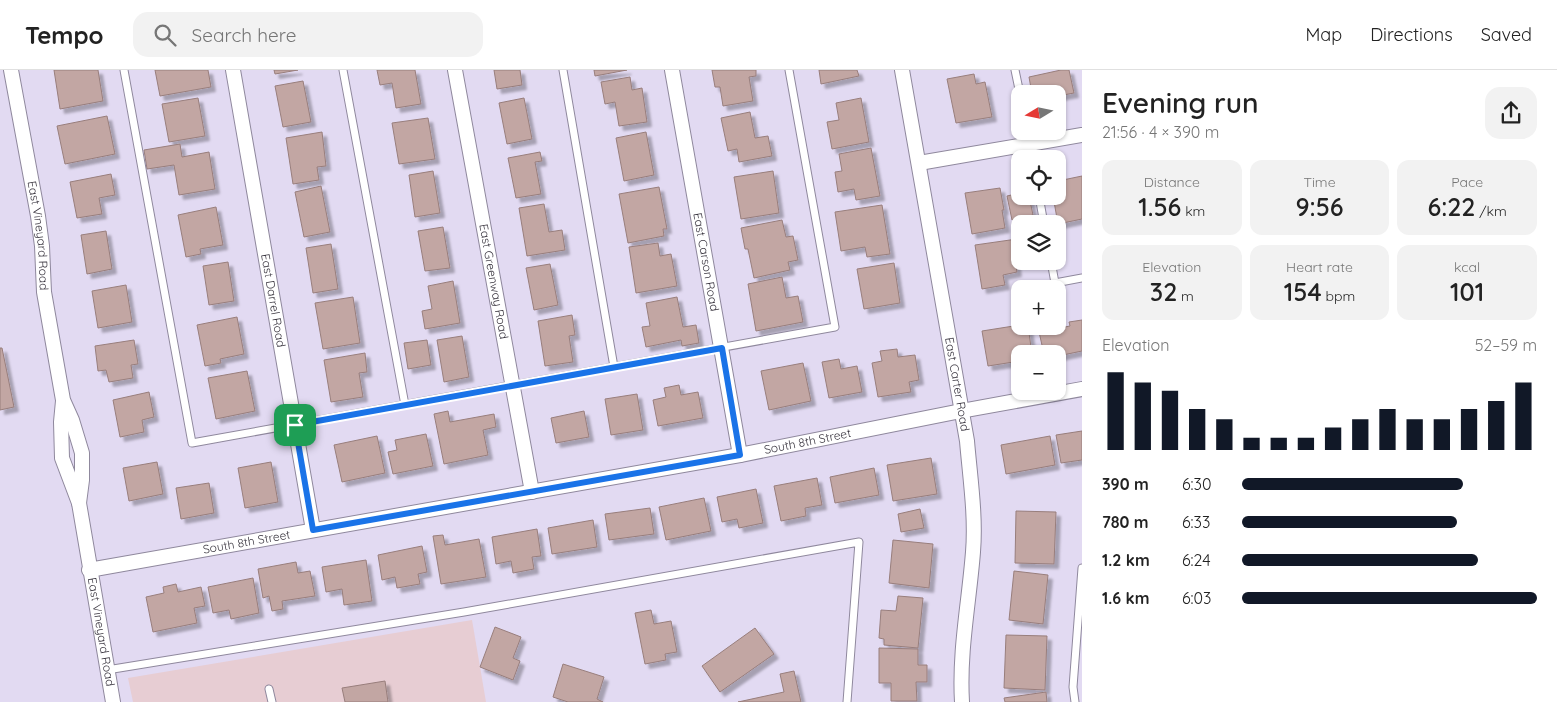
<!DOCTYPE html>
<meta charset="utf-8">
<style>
:root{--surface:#fff;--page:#f2f2f2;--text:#222;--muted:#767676;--line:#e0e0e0;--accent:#111827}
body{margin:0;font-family:Quicksand,sans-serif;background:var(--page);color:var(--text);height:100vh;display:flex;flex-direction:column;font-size:19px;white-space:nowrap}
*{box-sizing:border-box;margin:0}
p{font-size:16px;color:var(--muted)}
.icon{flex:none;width:28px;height:28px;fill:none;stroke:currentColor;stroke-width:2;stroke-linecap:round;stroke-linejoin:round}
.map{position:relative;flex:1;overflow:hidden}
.sheet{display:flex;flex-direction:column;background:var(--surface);width:475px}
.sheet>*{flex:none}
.needle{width:32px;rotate:260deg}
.tools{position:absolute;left:1011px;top:15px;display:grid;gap:10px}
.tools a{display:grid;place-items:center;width:55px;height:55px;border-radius:10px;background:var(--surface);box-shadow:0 1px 4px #0004;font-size:25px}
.pin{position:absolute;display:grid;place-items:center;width:42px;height:42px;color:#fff;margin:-21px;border-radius:10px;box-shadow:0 2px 8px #0006}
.round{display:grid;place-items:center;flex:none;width:52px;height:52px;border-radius:15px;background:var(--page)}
.overview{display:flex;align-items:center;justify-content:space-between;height:85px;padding:0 20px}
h1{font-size:28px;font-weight:600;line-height:38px}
.stats{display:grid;grid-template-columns:repeat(3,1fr);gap:8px;height:85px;padding:5px 20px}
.stats div{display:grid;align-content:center;border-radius:12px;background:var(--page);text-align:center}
.stats b{font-size:25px;font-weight:600}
.stats small{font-size:14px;font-weight:400}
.stats p{font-size:14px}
.chart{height:140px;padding:10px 20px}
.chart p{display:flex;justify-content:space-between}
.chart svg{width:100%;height:90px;margin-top:5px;stroke:var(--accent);stroke-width:6}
ul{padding:0 20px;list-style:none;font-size:16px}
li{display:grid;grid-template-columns:80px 60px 1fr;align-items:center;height:38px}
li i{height:12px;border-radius:6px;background:var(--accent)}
header{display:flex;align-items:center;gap:30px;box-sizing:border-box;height:70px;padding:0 25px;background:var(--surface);border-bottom:1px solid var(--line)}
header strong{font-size:24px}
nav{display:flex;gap:28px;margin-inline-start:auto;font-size:18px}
.search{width:350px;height:45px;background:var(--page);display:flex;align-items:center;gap:12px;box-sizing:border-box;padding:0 18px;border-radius:15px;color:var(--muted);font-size:19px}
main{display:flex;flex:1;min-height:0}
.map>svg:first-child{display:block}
</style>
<header>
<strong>Tempo</strong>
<div class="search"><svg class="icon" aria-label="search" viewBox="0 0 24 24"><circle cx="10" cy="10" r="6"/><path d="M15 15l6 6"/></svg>Search here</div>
<nav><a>Map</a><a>Directions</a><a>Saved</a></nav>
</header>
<main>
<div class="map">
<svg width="1082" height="632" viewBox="0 0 1082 632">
<defs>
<filter id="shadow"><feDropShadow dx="4.5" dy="4.5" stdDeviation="1" flood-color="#0004"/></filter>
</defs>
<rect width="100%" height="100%" fill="#e2daf2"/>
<path fill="#e7cdd3" d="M472,550l14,82h-353l-5,-24z"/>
<path fill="#c2a6a3" stroke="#987e7c" filter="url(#shadow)" d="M54,0h44l5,31 -43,8z
M155,0h53l3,17 -51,9z
M274,0h24l-23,4z
M377,0h38l6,34 -25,4 -4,-25 -12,2z
M494,0h26l2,15 -25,4z
M594,0h33l-32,6z
M712,0h44v6l-7,1 4,24 -30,5 -3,-19h-5z
M819,0h38l2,6 -38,8z
M1061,0h8l5,23 -16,3v-2h-26l-3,-17z
M974,4l2,10 9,-2 7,35 -36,6 -9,-44z
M630,7l2,13 10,-2 5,34 -28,4 -4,-24 -10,2 -4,-22z
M303,11l8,41 -28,5 -8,-41z
M198,28l7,38 -36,6 -7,-38z
M524,28l8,41 -25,5 -8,-41z
M861,28l8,44 -37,7 -5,-27 12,-2 -3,-17z
M750,42l5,26 13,-2 4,20 -33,6 -2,-13 -9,2 -7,-33z
M107,46l8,38 -50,10 -8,-38z
M428,48l7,41 -36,5 -7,-41z
M322,62l4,34 -9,1 2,13 -26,4 -7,-46z
M646,62l8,43 -30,6 -8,-43z
M180,74l2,13 27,-5 6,37 -36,6 -5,-30 -27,4 -3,-19z
M871,78l9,48 -24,4 -2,-11 -16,3 -3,-20 7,-1 -3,-17z
M540,82l2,9 -7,1 6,32 -25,4 -8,-40z
M433,101l7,42 -25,4 -6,-42z
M773,101l6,42 -38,6 -7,-42z
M111,104l4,21 -16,3 3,16 -25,4 -7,-36z
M1082,106v43l-24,5 -5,-28h5v-15z
M321,116l9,46 -26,5 -9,-45z
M659,117l8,42h-4l1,7 -36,7 -9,-49z
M1000,118l4,22h-2l3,18 -33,6 -7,-41z
M1020,123v3h9l4,19 -21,5 -5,-24z
M544,134l5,28 13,-2 3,20 -38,6 -8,-48z
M882,135l8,49 -23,3 -2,-10 -24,4 -6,-39z
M216,137l7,38 -23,4 1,5 -15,3 -8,-42z
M782,150l4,17 7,-1 5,24 -10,2 2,8 -36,8 -6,-29h-3l-4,-21z
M443,157l7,41 -25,3 -7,-40z
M106,161l6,38 -25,5 -6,-39z
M1017,169l2,12 -5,1 3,20 -14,3 2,10 -23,4 -7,-44z
M658,173l2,13 11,-2 6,32 -41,7 -7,-46z
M331,174l7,45 -25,4 -7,-45z
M228,192l6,39 -25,4 -6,-39z
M894,193l6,40 -36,6 -7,-40z
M550,194l8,41 -24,5 -8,-42z
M782,207l4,21 12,-2 5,26 -47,9 -8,-47z
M453,211l7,42 -35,6 -3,-18 10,-2 -4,-23z
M126,215l6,37 -34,6 -6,-37z
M353,227l7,46 -37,6 -8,-46z
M677,227l6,30 13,-2 3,18 -17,3 -1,-6 -35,7 -4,-20 8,-1 -4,-23z
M572,245l3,20 -6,1 4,26 -28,4 -7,-45z
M237,247l7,37 -24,5 1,4 -16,3 -8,-41z
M1082,250v31l-24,5v-2h-14l-5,-22 31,-6 -1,-4z
M1020,255l8,1 4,28h-12v7l-32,5 -6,-35z
M462,266l7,41 -25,5 -7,-42z
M134,270l4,24 -7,1 2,13 -24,4 -3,-12 -8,1 -3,-25z
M427,270l4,25 -23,4 -4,-26z
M0,278h2l12,59 -14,3z
M897,279l1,8 17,-2 4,25 -10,2 2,10 -33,5 -6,-34 10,-2 -2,-10z
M365,283l2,19 -8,1 4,24 -32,5 -7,-42z
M839,289l2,10 16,-3 5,26 -33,6 -7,-36z
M803,293l8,38 -42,9 -8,-39z
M247,301l8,40 -39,8 -8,-41z
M679,315l2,10 17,-3 5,26 -45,8 -5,-26 13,-3 -2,-9z
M149,322l5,25 -12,3 2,12 -24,5 -7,-37z
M637,324l6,36 -32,5 -6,-36z
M448,341l2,11 44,-8 2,13 -13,3 5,25 -44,9 -10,-50z
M584,341l5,26 -33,6 -5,-25z
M1082,361v29l-21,3 -5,-28z
M426,364l7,32 -40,8 -5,-22 9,-2 -2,-10z
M377,366l8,37 -43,9 -8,-37z
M1050,366l5,29 -49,9 -5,-29z
M931,388l6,36 -44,7 -6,-36z
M157,392l6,32 -34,7 -6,-33z
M271,392l7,40 -33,6 -7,-40z
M874,398l5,27 -44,8 -5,-26z
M817,408l5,27 -17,3 1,8 -25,5 -7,-35z
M209,413l5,30 -33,6 -5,-31z
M756,419l7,34 -24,5 -2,-9 -15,3 -5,-25z
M704,428l7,33 -45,9 -7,-33z
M650,438l4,26 -45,6 -4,-26z
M920,439l4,19 -23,4 -3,-18z
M1016,441l40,1 -2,52 -39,-1z
M593,450l4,27 -45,7 -4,-26z
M537,459l4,27 -9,1 2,12 -21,4 -2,-12 -15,3 -4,-27z
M443,465l2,10 34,-6 7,38 -45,7 -8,-48z
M893,470l40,4 -4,44 -40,-5z
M422,476l5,26 -9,2 2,10 -23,4 -2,-11 -13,3 -4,-25z
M366,490l6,41 -28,4 -2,-16 -16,3 -4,-25z
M296,492l2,11 12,-2 5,25 -33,5 1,8 -11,2 -3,-15 -6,2 -5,-29z
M1014,501l34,4 -5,49 -34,-4z
M253,508l6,35 -28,6 -2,-9 -16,3 -5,-26z
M176,514l2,8 23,-5 4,19 -11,2 3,15 -44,9 -7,-35 18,-4 -1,-6z
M898,526l25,2 -5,50 -34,-3v-6l-5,-1 2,-28 15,1z
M651,540l3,14 17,-3 6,31 -12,2 1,6 -21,4 -10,-51z
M495,557l26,10 -8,21 7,3 -7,19 -33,-13z
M755,558l19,26 -54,38 -18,-26z
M1006,565l41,1 -2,54 -41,-2z
M879,578l39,1v16h9v17h-11l1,19h-26v-18h-12z
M563,594l41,13 -7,22 6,3h-35l-15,-5z
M794,601l7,31h-63l46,-10 -4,-18z
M385,611l3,21h-43l-3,-14z
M1046,622l1,10h-42l-1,-4z"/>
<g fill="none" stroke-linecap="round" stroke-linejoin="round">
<defs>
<path id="service" d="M124,0l68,373 643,-116 -46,-257
M343,0l62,335
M563,0l51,297
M1015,0l5,24
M1027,61l5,28
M1039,126l5,28
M1051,191l4,22 27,-5
M107,600l357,-58 395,-70 -12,160
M269,619l3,13
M1075,632l-2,-15 9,-119"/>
<g id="minor">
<path id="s1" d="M11,0l27,146 4,30 2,46 19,108 9,20 10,33v27l-3,23"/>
<path id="s2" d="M233,0l80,460"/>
<path id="s3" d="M455,0l77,422"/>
<path id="s4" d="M672,0l68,385"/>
<path id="s5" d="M902,0l65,371c3,36 9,75 6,111 -4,51 -14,99 -11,150"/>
<path d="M919,93l163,-28"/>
<path id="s6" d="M63,331l-2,21 1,36 17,45 34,199"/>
<path id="s7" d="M89,500l651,-115 221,-44 121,-22"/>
</g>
</defs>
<use href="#service" stroke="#8f889d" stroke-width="9"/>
<use href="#minor" stroke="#8f889d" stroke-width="16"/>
<use href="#service" stroke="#fff" stroke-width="7"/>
<use href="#minor" stroke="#fff" stroke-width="14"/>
</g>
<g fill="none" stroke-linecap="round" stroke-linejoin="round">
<defs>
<path id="route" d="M722,278l18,107 -427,75 -18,-105z"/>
</defs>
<use href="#route" stroke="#fff" stroke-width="10"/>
<use href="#route" stroke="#1a73e8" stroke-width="6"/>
</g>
<g text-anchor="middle" stroke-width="4" stroke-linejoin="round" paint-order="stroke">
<g font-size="12" fill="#39353f" stroke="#e2daf2">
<text dy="4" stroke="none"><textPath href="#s1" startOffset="168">East Vineyard Road</textPath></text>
<text dy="4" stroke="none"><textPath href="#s4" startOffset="195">East Carson Road</textPath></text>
<text dy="4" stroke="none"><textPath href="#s3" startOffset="215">East Greenway Road</textPath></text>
<text dy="4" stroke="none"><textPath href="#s2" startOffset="234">East Darrel Road</textPath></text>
<text dy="4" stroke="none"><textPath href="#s5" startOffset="319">East Carter Road</textPath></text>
<text dy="4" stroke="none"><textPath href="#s7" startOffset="730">South 8th Street</textPath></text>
<text dy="4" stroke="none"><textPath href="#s7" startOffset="160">South 8th Street</textPath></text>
<text dy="4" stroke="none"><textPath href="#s6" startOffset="236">East Vineyard Road</textPath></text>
</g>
</g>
</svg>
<div class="tools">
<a><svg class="needle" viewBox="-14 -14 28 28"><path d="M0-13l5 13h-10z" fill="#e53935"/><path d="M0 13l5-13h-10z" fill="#767676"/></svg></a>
<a><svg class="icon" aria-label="locate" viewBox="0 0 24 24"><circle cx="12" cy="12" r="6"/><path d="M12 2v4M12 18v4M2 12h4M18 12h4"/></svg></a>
<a><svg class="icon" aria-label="layers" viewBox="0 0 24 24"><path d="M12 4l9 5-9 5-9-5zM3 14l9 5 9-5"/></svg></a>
<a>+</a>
<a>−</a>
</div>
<div class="pin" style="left:295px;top:355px;background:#1e9e55"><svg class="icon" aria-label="arrive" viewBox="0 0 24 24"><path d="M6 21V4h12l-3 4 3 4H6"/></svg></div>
</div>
<section class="sheet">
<div class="overview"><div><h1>Evening run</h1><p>21:56 · 4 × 390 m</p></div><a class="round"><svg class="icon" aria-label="share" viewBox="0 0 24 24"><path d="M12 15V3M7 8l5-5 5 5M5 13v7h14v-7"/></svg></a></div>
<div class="stats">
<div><p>Distance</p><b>1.56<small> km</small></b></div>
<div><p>Time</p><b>9:56</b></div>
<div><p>Pace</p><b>6:22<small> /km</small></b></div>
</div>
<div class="stats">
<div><p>Elevation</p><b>32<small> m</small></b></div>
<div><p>Heart rate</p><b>154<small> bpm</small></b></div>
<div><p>kcal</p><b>101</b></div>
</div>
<div class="chart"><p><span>Elevation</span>52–59 m</p>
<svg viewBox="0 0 160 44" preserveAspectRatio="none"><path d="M5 44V6M15 44V11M25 44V15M35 44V24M45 44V29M55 44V38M65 44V38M75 44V38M85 44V33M95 44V29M105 44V24M115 44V29M125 44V29M135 44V24M145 44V20M155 44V11"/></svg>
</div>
<ul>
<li><b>390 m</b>6:30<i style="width:75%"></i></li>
<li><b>780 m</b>6:33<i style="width:73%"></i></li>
<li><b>1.2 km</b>6:24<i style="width:80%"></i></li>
<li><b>1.6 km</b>6:03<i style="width:100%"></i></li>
</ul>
</section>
</main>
